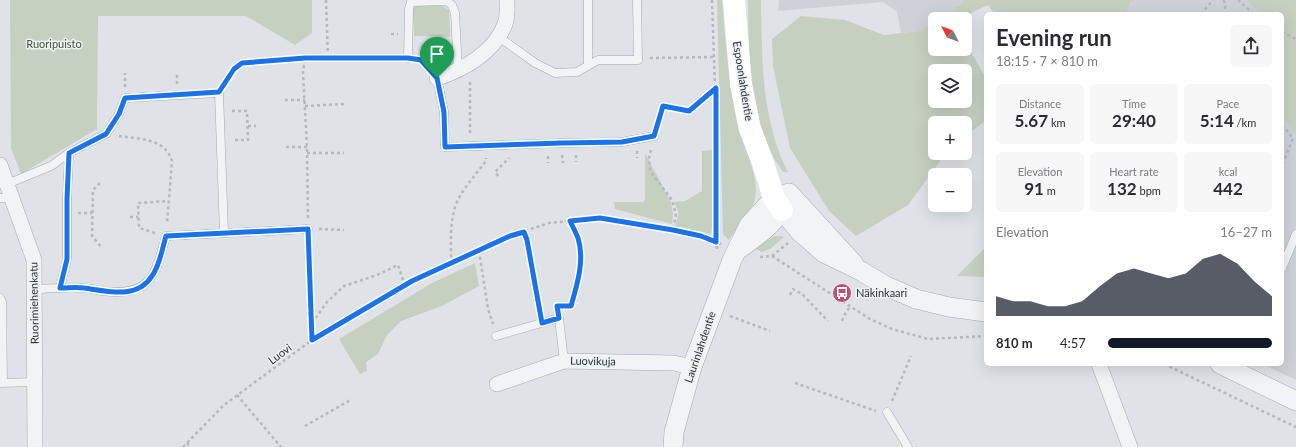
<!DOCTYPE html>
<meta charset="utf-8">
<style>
:root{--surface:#fff;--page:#f7f7f7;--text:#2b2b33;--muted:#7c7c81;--accent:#111827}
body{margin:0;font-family:Lato,sans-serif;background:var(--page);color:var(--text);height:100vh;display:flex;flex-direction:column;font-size:15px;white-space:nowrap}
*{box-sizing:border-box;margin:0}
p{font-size:13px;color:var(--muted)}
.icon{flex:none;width:22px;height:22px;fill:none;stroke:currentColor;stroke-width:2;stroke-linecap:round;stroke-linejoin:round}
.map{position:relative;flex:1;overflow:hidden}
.sheet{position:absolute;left:984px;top:12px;width:300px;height:354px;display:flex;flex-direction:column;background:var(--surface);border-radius:6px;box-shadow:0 4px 16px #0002}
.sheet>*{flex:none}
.needle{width:26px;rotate:312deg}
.fabs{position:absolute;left:928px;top:12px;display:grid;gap:8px}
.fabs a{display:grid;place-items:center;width:44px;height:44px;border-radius:6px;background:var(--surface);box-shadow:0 4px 16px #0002;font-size:20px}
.pin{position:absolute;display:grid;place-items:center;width:34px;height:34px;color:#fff;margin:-41px -17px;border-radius:50% 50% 50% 0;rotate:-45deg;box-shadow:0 0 4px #0007}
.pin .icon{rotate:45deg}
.round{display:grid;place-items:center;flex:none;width:42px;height:42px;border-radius:6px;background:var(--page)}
.overview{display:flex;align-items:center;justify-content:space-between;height:68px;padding:0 12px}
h1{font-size:22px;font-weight:700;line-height:30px}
.figures{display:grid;grid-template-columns:repeat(3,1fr);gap:6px;height:68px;padding:4px 12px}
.figures div{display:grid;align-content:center;border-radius:6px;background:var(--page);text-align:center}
.figures b{font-size:17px;font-weight:700}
.figures small{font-size:11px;font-weight:400}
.figures p{font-size:11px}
.chart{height:112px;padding:8px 12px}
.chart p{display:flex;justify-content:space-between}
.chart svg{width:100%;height:72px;margin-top:4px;fill:var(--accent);opacity:.7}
ul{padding:0 12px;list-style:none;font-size:13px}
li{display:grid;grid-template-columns:64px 48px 1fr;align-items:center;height:30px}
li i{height:10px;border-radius:5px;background:var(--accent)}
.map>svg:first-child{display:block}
</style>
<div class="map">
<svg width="1296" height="447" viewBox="0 0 1296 447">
<rect width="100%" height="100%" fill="#dfe3e7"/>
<path fill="#ced2d8" d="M779,0h185l-4,5 -22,14h-3v2l-16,10 -18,2 -4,-21 -14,-10 -105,9z
M1147,0h99l14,14h-134l5,-13z
M1282,35l14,10v335l-34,-16h20z"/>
<path fill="#c6d0c1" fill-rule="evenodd" d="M10,0h302v33l-17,12 -49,-29h-148l-1,113 -76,45 -10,-26z
M717,0h5c3,39 7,79 14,118 5,26 26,59 18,84 -2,8 -20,30 -25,38l-6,-6z
M748,0h13c1,58 0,119 27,172h-5l-10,-15 -10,-22 -11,-37 -3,-41z
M964,0h183l-16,1 -5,13h-131l-7,-9 -19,9 2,38 15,26v42l-21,17v-14h-30v30h11l-38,52 -52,31 -27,-25 -39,-63 -17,-82 -1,-27 29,-23 44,4 39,15 35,-4 16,-10v28h30v-30h-27l22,-14zM935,71h30v30h-30z
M1246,0h50v134l-14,-18v-102h-22z
M419,4h20l10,6 1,27 -36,-1 -1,-28z
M712,150l1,70 -2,14 -36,-8 4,-13 -5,-11 11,-1 17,-10v-40z
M645,153l26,49 2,11 -1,11 -57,-15 -1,-7h29l2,-3z
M775,236h6l3,1 -14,12 -8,3 -6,-3 5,-5z
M986,247v30l-29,-1z
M475,263l4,23 -37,20 -41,15 -14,14 -9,19 -12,8 1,9 -7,3 -21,-35 93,-56z"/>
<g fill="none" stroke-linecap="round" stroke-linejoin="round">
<defs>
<path id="service" d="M588,0v65
M499,37l36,26 20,10 22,-1 21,-12h40l-1,-60
M408,58l1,-49 2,-7 35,-1 6,4 3,8 3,57
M437,78l7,34 1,35 117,-4 60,-1 32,-6
M7,184l44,-18 18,-13 37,-19 13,-20 6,-16 94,-5 5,140
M0,198h12
M1282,268l14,-34
M60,288l7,-29v-60l2,-46
M34,289c16,0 34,-3 50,-1 6,0 12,2 18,3 49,6 53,-15 64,-55l142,-7
M0,298l2,4 1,81
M496,336l63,-18 5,43
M0,383l35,-1
M887,412l21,35"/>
<path id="minor" d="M437,78c26,-8 58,-26 68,-54 3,-8 2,-16 2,-24
M0,165l34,95 1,187
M1099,364l31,83
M497,384l67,-23 110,2 18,4"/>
<path id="tertiary" d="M789,193l65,71
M782,210l18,22 24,21 37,18 25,15 30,13 33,8 37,5
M739,249c14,-10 34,-24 43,-39 3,-3 4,-8 5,-12
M1220,364l76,37
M673,447l1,-15 18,-65 40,-107 17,-35 25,-27 15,-5"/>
</defs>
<use href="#service" stroke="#a5aab0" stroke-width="9"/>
<use href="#minor" stroke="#a5aab0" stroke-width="16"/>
<use href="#tertiary" stroke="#a5aab0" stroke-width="20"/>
<path stroke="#b5b9be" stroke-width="2.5" stroke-dasharray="3 3" stroke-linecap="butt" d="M326,0l2,57
M712,0l3,88 2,161
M1224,0l2,14
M1238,0l16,14
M1201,14l12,-14
M1282,32l14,7
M391,34h7
M650,58l64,-1
M419,60h2l6,7
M470,82v52
M224,83l10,-14 8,-6 63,-5
M177,84v-12
M125,87v-14
M285,100h20
M305,106l39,-2
M232,111h15l1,29h-15
M657,125l6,-19 26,5 26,-23
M1282,125l11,13 -11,28
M248,126h8
M119,136c20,3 46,2 53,25l-5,63
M286,147h21
M651,150l-2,8 1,13 22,29 4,14 -3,16
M637,151v7
M307,153h37
M562,155l1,8
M576,155v7
M548,156v7
M498,176l-3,-4 14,-14
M100,183l-7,7 -1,46 9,11
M78,213h14
M130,217h8
M308,218l-1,-71 -4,-74 2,-15h91
M319,229l25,1
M524,232l3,8 12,71
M155,233l-16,-5 -1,-25 30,-2
M308,241l4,99
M479,251l9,58 5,15
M772,256l98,63 22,10 36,10 58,-3
M760,257l12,-1 16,-13
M451,263c0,-20 -2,-49 9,-67 7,-12 17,-23 26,-35v-3
M790,295l3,-6 9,5 26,27
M564,306h7c6,-21 14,-46 7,-68 -2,-5 -5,-11 -8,-17
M730,316l40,15
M842,321l4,-9 5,-6
M312,323l15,-21 17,-16 33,-11 21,-10 7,21
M1164,364l132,63
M795,383l81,28
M237,395l44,52
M892,401l19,-45
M305,426l47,-27
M187,443l4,4
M183,447l41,-42 88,-65 100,-59 98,-45 39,-13 51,-5 73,12 28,6 20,8"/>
<use href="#service" stroke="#f1f3f5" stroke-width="8"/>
<use href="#minor" stroke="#f1f3f5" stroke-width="15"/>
<use href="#tertiary" stroke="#f1f3f5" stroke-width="19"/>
<path stroke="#fff" stroke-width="22" d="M734,0l7,84 9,45 12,31 12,38 8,12"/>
</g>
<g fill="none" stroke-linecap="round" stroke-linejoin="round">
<defs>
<path id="route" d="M305,58h103l13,2 16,18 7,34 1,35 117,-4 60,-1 32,-6 9,-30 26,5 27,-23v154l-15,-6 -28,-6 -73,-12 -30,3c3,6 6,12 8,17 7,22 -1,47 -7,68h-14l2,12 -17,5 -15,-83 -3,-8 -14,4 -98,45 -100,59 -4,-111 -142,7c-4,13 -6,29 -14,40 -15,24 -45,15 -68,12 -8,-1 -16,0 -24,0l7,-29v-60l2,-46 37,-19 13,-20 6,-16 94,-6 15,-23 8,-6z"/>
</defs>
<use href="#route" stroke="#fff" stroke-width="8"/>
<use href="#route" stroke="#1a73e8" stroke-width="5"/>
</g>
<defs>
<symbol id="bus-disc" viewBox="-11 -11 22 22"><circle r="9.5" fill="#bf516a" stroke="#eef1f5"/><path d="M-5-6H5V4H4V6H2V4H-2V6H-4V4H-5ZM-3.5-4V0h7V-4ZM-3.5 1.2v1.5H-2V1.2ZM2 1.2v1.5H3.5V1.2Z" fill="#fff"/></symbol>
</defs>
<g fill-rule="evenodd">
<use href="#bus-disc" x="831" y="282" width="22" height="22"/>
</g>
<g text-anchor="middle" stroke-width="3" stroke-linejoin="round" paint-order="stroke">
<g font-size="11" fill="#405639" stroke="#eef1f5">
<text x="54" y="48">Ruoripuisto</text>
</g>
<g font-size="11" fill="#2a323c" stroke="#eef1f5">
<text transform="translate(743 81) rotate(81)" y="4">Espoonlahdentie</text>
<text transform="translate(34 303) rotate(-91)" y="4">Ruorimiehenkatu</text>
<text transform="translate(700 347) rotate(-71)" y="4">Laurinlahdentie</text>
<text transform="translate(280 354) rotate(-37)" y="4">Luovi</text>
<text transform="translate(593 361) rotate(1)" y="4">Luovikuja</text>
</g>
<g font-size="11" fill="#2a323c" stroke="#eef1f5" text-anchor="start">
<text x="856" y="297">Näkinkaari</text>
</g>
</g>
</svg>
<div class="fabs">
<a><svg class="needle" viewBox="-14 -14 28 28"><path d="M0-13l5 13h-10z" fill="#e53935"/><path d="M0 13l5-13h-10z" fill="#7c7c81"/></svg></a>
<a><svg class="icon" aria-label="layers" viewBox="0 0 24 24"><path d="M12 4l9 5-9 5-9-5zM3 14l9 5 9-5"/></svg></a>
<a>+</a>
<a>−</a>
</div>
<div class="pin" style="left:437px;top:78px;background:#1e9e55"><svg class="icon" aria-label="arrive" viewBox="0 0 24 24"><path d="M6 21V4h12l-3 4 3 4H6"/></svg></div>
<section class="sheet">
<div class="overview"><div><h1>Evening run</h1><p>18:15 · 7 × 810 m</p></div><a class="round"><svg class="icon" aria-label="share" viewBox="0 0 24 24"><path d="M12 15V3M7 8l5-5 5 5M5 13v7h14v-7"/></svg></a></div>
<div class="figures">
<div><p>Distance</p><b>5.67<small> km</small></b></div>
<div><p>Time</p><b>29:40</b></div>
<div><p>Pace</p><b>5:14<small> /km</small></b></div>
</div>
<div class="figures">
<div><p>Elevation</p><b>91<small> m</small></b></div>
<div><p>Heart rate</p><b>132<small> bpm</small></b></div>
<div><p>kcal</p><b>442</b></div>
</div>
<div class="chart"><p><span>Elevation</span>16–27 m</p>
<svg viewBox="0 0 160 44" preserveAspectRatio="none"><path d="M0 44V32L10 35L20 35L30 38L40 38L50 35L60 26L70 18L80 15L90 18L100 21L110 18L120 9L130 6L140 12L150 23L160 32V44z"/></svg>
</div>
<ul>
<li><b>810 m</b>4:57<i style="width:100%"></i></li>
</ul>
</section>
</div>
